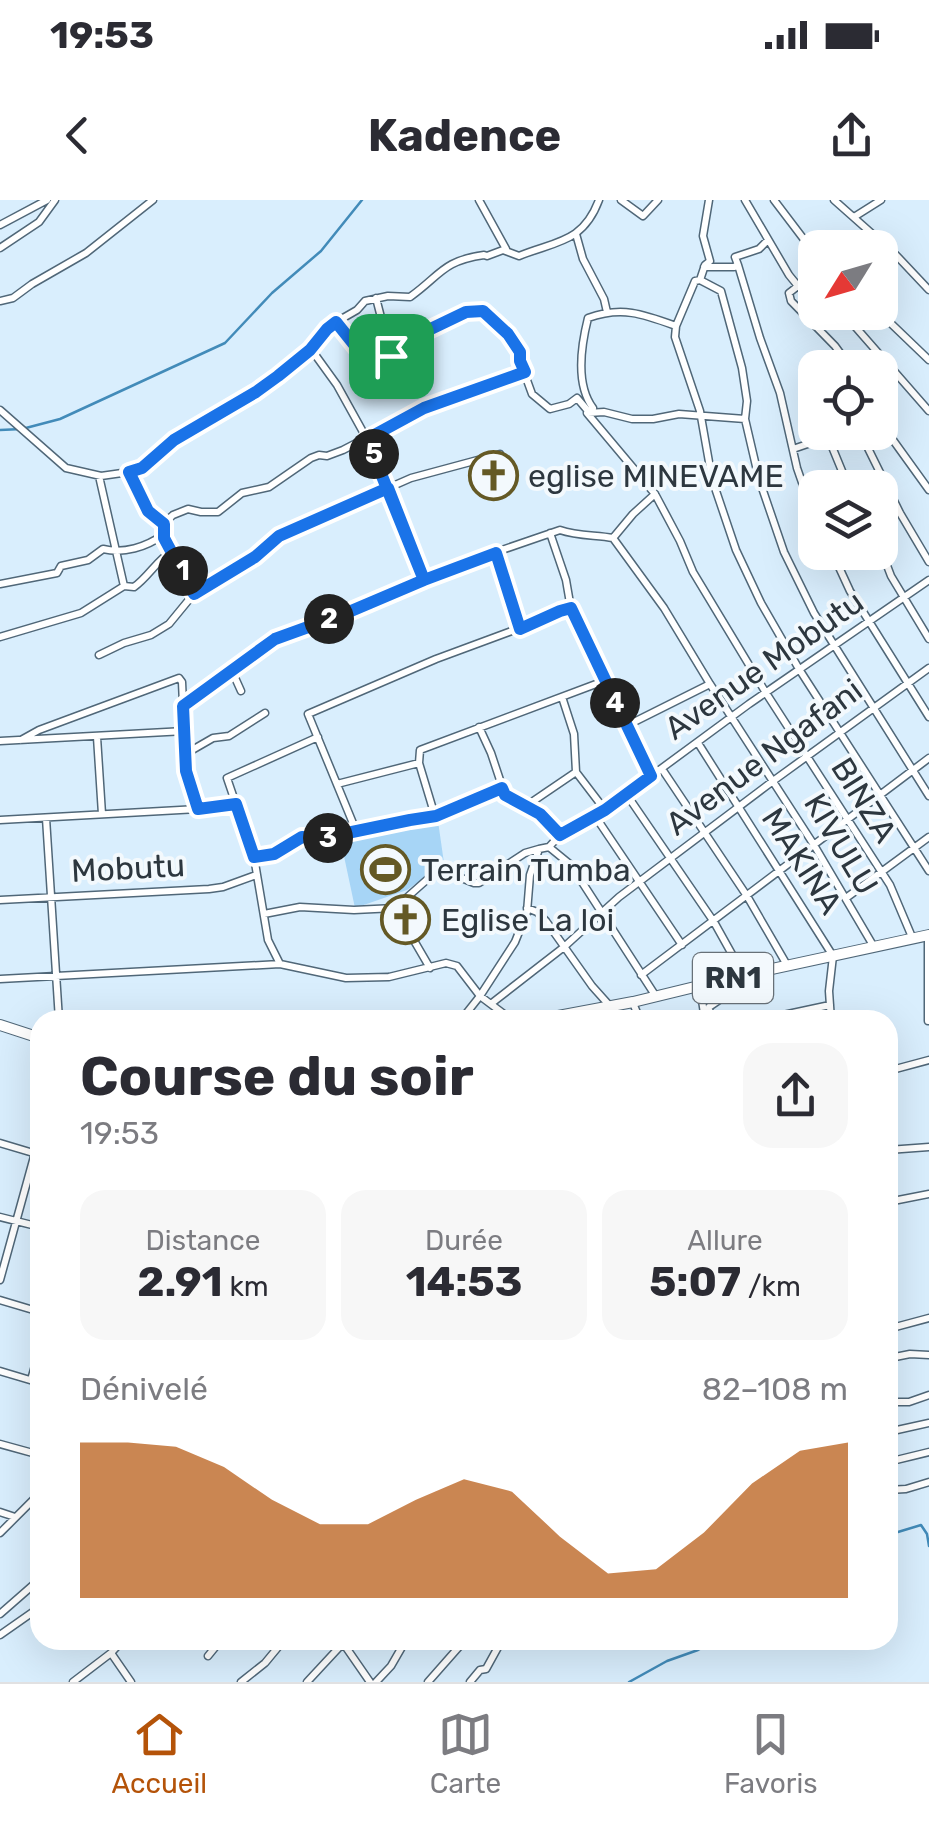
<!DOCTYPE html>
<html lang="fr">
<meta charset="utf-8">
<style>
:root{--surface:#fff;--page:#f7f7f7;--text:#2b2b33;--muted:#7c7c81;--line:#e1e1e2;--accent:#b45309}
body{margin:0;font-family:Rubik,sans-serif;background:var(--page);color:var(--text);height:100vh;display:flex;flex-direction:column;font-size:38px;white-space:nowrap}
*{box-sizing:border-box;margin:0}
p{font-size:32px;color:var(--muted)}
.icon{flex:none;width:55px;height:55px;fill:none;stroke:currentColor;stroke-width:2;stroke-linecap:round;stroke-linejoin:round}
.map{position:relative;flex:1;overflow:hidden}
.sheet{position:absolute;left:30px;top:810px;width:868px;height:640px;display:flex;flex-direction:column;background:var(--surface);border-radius:30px;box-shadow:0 10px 40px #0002}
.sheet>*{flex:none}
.needle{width:65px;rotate:233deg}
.buttons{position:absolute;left:798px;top:30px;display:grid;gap:20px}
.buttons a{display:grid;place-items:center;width:100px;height:100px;border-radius:20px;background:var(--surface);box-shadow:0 10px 40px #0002;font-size:50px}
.pin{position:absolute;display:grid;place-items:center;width:85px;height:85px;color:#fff;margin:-42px;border-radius:20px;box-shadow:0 5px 15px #0006}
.km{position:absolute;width:50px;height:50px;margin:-25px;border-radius:50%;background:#222;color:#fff;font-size:28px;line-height:50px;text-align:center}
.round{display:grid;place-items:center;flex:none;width:105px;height:105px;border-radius:30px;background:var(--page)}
.overview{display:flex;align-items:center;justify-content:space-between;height:170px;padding:0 50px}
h1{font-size:55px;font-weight:700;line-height:75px}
.figures{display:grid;grid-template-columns:repeat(3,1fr);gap:15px;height:170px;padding:10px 50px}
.figures div{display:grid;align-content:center;border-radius:25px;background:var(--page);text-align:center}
.figures b{font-size:42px;font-weight:700}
.figures small{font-size:28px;font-weight:400}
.figures p{font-size:28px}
.chart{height:280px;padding:20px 50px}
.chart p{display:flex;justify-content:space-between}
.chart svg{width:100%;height:180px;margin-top:10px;fill:var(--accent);opacity:.7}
.status{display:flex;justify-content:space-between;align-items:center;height:70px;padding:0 50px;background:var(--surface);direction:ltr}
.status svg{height:28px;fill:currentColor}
header{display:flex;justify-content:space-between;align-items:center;height:130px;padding:0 50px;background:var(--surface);font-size:45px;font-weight:700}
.menu{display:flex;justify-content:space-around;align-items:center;height:140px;border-top:2px solid var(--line);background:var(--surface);font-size:28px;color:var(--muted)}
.menu a{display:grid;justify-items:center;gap:5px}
.menu .on{color:var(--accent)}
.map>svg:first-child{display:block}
</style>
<div class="status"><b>19:53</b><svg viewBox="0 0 49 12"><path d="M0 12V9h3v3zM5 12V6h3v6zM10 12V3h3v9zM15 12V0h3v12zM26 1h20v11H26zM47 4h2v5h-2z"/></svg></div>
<header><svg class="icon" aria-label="back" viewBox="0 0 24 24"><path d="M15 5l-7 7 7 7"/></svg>Kadence<svg class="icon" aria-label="share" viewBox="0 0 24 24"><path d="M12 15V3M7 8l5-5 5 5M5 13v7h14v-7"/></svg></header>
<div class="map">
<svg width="929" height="1482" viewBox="0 0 929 1482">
<rect width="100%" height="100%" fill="#d9eefd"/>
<path fill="#a7d5f6" d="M438,621l6,42 -37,27 -52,18 -14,-66z"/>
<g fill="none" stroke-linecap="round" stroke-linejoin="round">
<path stroke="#428bb9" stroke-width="2.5" d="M0,230l22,-1 38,-10 165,-76 47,-50 49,-42 41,-51
M888,1335l33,-10 6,9 2,12
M629,1482l38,-21 31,-11 18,-10"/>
<defs>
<path id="minor" d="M479,0l27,49
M621,0l22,16 15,-16
M709,0l-6,36 7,25 -5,4 -5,15 -5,1 -19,45 -1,11 25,74 12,68 24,71 25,53 38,66 130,202
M745,0l44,75 9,11 17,12
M774,0l41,54
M834,0l61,54 34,36
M854,17l27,-17
M0,25l47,-25
M576,34l7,25 21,40 3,13
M0,48l39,-26 16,-22
M738,65l22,73 20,55 17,75 18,52
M704,67h30l4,-2 -3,-8 24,-8 9,-9
M700,80l21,11 21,77 5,33 -2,18 14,60 25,73 30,61 115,183
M798,86l-9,7 2,8 44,45 16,22
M376,98l15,58
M0,101l13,-3 19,-14 54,-31 67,-53
M838,112l14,11 77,88
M879,112l50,48
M337,122l27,37 6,4c10,-2 22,-5 30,-11 7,-4 9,-12 16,-17 19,-11 45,-24 67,-24l25,23 12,18v9l12,33 18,15 19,-5 8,-6 11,13 5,-3
M820,129l19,-15
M311,149l26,36 31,56 56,139
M593,208c-18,-24 -12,-62 -5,-90 34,-12 55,-4 88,8
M0,210l66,58 35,8 28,-4 13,-4 32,-28 104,-64 32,-26 21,-25 26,-15 8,-9 23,-5 22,1c31,-22 32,-36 74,-42l3,1 16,-6 16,6c37,-15 64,-13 80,-56
M587,213l68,81 25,47 13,31 73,121 124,192 22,52
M588,213l16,-1 28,7h21l26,-5 66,5
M880,222l49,68
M860,232l40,81 29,49
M828,237l21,51
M793,249l35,-12 6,-5
M129,272l19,39 16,12
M99,276l25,110
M164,323l9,-8 15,-6 13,3h17l24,-19 27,-6 42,-29 8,-3 8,1 16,-6 81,-42 101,-36
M164,323v15l30,56
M550,333l16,47 5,29 80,167
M613,338l51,70 46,76 104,161 60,102
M613,338l20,-24 22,-20
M880,347l11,29 38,63
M832,352l18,39 79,126
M496,353l24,76
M0,384l57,-11 4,-7 27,-6 15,-11c21,5 43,-2 60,-14
M0,437l81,-24 43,-27 10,1c15,-11 23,-27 38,-36
M99,455l25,-12 27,-8 18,-11 23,-28 63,-39 24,-21 132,-58 89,-24
M232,471l9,20
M562,497l12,37 2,38 29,38
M183,506l83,-62 17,-9 61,-21 120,-51 96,-33c17,6 35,5 53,8
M626,526l84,-42
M479,527l12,26 14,42 28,15 27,25
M97,537l5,77
M21,540l18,-10 140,-52 3,4 4,89 12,38
M0,541l185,-10
M698,543l135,213 -4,35 2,29
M187,553l26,-15 16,-2 36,-23
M662,569l85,127 40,69
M337,584l82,-21
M627,595l87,127 29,52
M526,606l50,-34
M435,616l-16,-53 1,-13 184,-69
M595,616l87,129
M46,618l13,202
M0,620l198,-11 38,-5
M357,633l-49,-119 128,-55 135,-50
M549,647l22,18 84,130
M254,657l25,-4 24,-16 20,2 112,-23 67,-28
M846,698l83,-61
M0,700l209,-11 14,-2 33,-12
M395,708l35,60
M527,708l10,4 9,9 46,65 17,19
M264,714l36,-7 54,3 41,-2 44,-39 35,14h5l46,-30 14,-4
M928,735v86
M280,764l-12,-24 -14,-83 -27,-79 91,-41
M641,775l288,-217
M0,779l280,-15 66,14 43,-1 57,-14 11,3 23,30 32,24
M700,787l5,33
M492,803l72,-56 55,-50 154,-116 156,-113
M633,803l7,17
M774,817l56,-12
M461,820l19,-24 35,-54 12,-30 3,-37 9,-26 10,-2 11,-12 45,-25 144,-106 180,-124
M710,820l-1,-13 22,-15 -2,-13
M888,871l41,-11
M0,943l40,12
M888,950l41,-3
M888,1002l41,-8
M0,1017l40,10
M888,1044v30
M0,1080l35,-127
M0,1100l40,12
M888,1129l41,-11
M888,1140l5,62 -5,15
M890,1158l20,-4 19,1
M0,1171l40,12
M31,1180l9,-32
M893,1202h16l20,-7
M888,1232l41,-9
M0,1244l40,11
M888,1262l41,-10
M888,1271l1,19
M888,1290l18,-1 23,-7
M0,1312l15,5
M0,1333l40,-40
M0,1414l40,-35
M0,1435l40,-28
M343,1443l27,39
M111,1453l20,29
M208,1456l13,-16
M73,1482l38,-29 12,-13
M241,1482l24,-19 19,-23
M307,1482l39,-42
M376,1482l15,-16 15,-26
M428,1482l37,-42
M470,1482l10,-12 6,-1 16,-29"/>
<path id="trunk" d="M537,820l96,-18 111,-27 185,-40
M0,825l40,13"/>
</defs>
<use href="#minor" stroke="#506778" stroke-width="9"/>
<use href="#trunk" stroke="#506778" stroke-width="12"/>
<use href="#minor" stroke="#fff" stroke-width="6"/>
<use href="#trunk" stroke="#fff" stroke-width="10"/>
</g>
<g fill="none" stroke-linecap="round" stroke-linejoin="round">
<defs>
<path id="route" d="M391,156l-17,7 -6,-1 -32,-40 -9,7 -17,21 -32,26 -22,16 -82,48 -32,28 -13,4 19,39 16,13v14l30,56 61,-37 24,-21 109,-48 36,92 -80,34 -69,25 -92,67 3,65 12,38 38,-5 18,53 20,-3 28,-17 21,1 87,-18 26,-4 66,-28 3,7 35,19 20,21 45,-25 46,-34 -80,-168 -11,3 -40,18 -24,-76 -72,27 -57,-141 57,-31 101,-36 -5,-11v-9l-12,-18 -25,-23 -17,1 -50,24 -13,15 -12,5"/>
</defs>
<use href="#route" stroke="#fff" stroke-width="20"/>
<use href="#route" stroke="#1a73e8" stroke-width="12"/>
</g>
<defs>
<symbol id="church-ring" viewBox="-11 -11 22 22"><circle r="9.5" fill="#f3f9fd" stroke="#645925" stroke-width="1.5"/><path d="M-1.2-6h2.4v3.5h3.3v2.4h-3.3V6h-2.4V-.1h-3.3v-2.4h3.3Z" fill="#645925"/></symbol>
<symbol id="stadium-ring" viewBox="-11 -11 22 22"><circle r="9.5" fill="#f3f9fd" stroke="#645925" stroke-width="1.5"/><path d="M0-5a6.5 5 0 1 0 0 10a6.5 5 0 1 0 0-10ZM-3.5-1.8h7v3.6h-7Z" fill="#645925"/></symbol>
</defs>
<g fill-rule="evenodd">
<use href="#church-ring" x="466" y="248" width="55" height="55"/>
<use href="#stadium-ring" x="358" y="642" width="55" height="55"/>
<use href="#church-ring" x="378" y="692" width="55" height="55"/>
</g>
<g text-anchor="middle" stroke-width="8" stroke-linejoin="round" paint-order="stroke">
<rect fill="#f3f9fd" stroke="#687178" stroke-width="2.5" x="693" y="753" width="80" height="50" rx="8"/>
<g font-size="30" font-weight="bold" fill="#2d373f">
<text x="733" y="788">RN1</text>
</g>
<g font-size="32" fill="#2d373f" stroke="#f3f9fd" text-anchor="start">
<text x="528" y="287">eglise MINEVAME</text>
<text x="421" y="681">Terrain Tumba</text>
<text x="441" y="731">Eglise La loi</text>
</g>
<g font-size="32" fill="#2d373f" stroke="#f3f9fd">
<text transform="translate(764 465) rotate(-35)" y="11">Avenue Mobutu</text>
<text transform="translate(764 557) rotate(-37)" y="11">Avenue Ngafani</text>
<text transform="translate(864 600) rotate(58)" y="11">BINZA</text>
<text transform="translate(841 644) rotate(59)" y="11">KIVULU</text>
<text transform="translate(802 661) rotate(57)" y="11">MAKINA</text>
<text transform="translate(128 668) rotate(-3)" y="11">Mobutu</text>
</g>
</g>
</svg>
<div class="buttons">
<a><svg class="needle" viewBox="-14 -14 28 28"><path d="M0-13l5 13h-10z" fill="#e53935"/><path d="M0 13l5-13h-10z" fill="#7c7c81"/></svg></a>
<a><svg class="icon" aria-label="locate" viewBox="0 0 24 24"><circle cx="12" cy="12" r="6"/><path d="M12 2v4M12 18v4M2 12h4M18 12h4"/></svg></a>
<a><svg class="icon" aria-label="layers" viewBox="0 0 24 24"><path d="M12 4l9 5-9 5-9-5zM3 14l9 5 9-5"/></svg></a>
</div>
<div class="pin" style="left:391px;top:156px;background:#1e9e55"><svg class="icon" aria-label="arrive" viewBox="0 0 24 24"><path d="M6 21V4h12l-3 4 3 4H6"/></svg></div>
<b class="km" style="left:183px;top:371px">1</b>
<b class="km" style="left:329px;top:419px">2</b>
<b class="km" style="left:328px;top:638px">3</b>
<b class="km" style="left:615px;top:503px">4</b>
<b class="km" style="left:374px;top:254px">5</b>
<section class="sheet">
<div class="overview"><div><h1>Course du soir</h1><p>19:53</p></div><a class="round"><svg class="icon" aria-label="share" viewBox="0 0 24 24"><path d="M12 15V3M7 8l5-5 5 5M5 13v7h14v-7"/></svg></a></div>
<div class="figures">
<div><p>Distance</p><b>2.91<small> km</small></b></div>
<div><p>Durée</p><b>14:53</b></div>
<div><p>Allure</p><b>5:07<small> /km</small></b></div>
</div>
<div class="chart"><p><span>Dénivelé</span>82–108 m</p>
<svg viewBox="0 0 160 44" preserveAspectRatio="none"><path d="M0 44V6L10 6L20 7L30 12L40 20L50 26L60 26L70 20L80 15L90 18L100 29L110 38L120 37L130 28L140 16L150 8L160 6V44z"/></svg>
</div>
</section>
</div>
<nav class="menu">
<a class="on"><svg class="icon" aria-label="home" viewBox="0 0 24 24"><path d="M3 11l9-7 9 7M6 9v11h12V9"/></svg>Accueil</a>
<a><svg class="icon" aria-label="map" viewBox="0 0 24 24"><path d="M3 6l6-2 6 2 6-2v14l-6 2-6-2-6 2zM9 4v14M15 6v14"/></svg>Carte</a>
<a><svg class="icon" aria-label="saved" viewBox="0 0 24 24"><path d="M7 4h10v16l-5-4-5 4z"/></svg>Favoris</a>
</nav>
